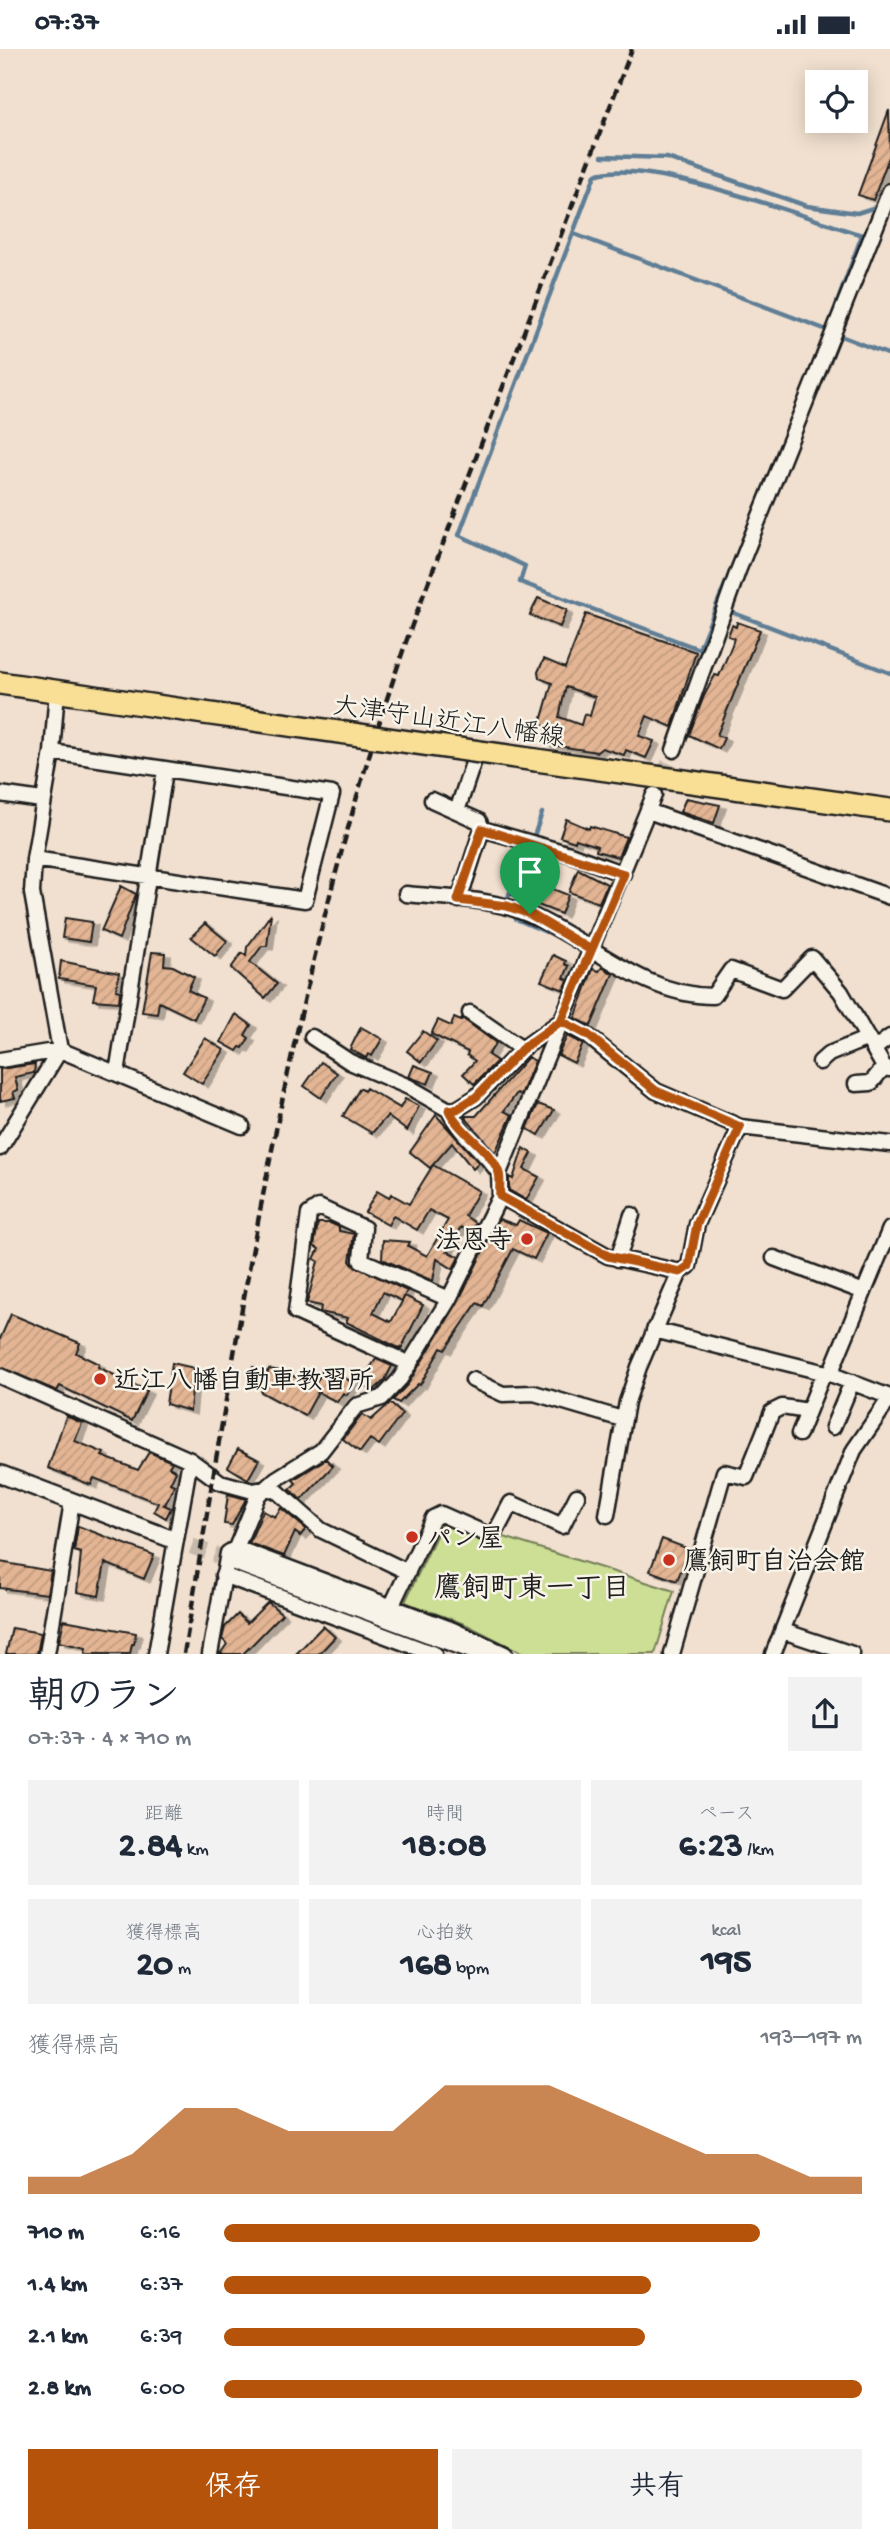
<!DOCTYPE html>
<html lang="ja">
<meta charset="utf-8">
<style>
:root{--surface:#fff;--page:#f2f2f3;--text:#1f2937;--muted:#747a83;--accent:#b45309}
body{margin:0;font-family:"Gochi Hand","Klee One",sans-serif;background:var(--page);color:var(--text);height:100vh;display:flex;flex-direction:column;font-size:26px;white-space:nowrap}
*{box-sizing:border-box;margin:0}
p{font-size:23px;color:var(--muted)}
.icon{flex:none;width:38px;height:38px;fill:none;stroke:currentColor;stroke-width:2;stroke-linecap:round;stroke-linejoin:round}
.map{position:relative;height:1605px;overflow:hidden}
.side{display:flex;flex-direction:column;background:var(--surface);flex:1}
.side>*{flex:none}
.controls{position:absolute;left:805px;top:21px;display:grid;gap:14px}
.controls a{display:grid;place-items:center;width:63px;height:63px;border-radius:0px;background:var(--surface);box-shadow:0 4px 18px #0003;font-size:35px}
.pin{position:absolute;display:grid;place-items:center;width:60px;height:60px;color:#fff;margin:-72px -30px;border-radius:50% 50% 50% 0;rotate:-45deg;box-shadow:0 0 7px #0007}
.pin .icon{rotate:45deg}
.round{display:grid;place-items:center;flex:none;width:74px;height:74px;border-radius:0px;background:var(--page)}
.headline{display:flex;align-items:center;justify-content:space-between;height:119px;padding:0 28px}
h1{font-size:38px;font-weight:700;line-height:52px}
.metrics{display:grid;grid-template-columns:repeat(3,1fr);gap:10px;height:119px;padding:7px 28px}
.metrics div{display:grid;align-content:center;border-radius:0px;background:var(--page);text-align:center}
.metrics b{font-size:35px;font-weight:700}
.metrics small{font-size:19px;font-weight:400}
.metrics p{font-size:19px}
.chart{height:196px;padding:14px 28px}
.chart p{display:flex;justify-content:space-between}
.chart svg{width:100%;height:126px;margin-top:7px;fill:var(--accent);opacity:.7}
.button{display:flex;gap:14px;margin-top:auto;padding:14px 28px}
.button a{flex:1;height:80px;border-radius:0px;background:var(--accent);color:#fff;font-size:28px;font-weight:700;line-height:80px;text-align:center}
.button a+a{background:var(--page);color:var(--text)}
ul{padding:0 28px;list-style:none;font-size:23px}
li{display:grid;grid-template-columns:112px 84px 1fr;align-items:center;height:52px}
li i{height:18px;border-radius:9px;background:var(--accent)}
.status{display:flex;justify-content:space-between;align-items:center;height:49px;padding:0 35px;background:var(--surface);direction:ltr}
.status svg{height:19px;fill:currentColor}
.map>svg:first-child{display:block}
</style>
<div class="status"><b>07:37</b><svg viewBox="0 0 49 12"><path d="M0 12V9h3v3zM5 12V6h3v6zM10 12V3h3v9zM15 12V0h3v12zM26 1h20v11H26zM47 4h2v5h-2z"/></svg></div>
<div class="map">
<svg width="890" height="1605" viewBox="0 0 890 1605">
<defs>
<pattern id="building-hatch" width="6" height="6" patternUnits="userSpaceOnUse" patternTransform="scale(1.75)"><rect width="6" height="6" fill="#e3b594"/><path d="M-1 1l2-2M0 6l6-6M5 7l2-2" fill="none" stroke="#c29b7f"/></pattern>
<filter id="shadow"><feDropShadow dx="6" dy="3.5" stdDeviation="0" flood-color="#0004"/></filter>
</defs>
<rect width="100%" height="100%" fill="#f1e0cf"/>
<filter id="ink" filterUnits="userSpaceOnUse"><feTurbulence type="fractalNoise" baseFrequency=".0143" numOctaves="2"/><feDisplacementMap in="SourceGraphic" scale="14" xChannelSelector="R" yChannelSelector="G"/><feConvolveMatrix kernelMatrix="1 2 1 2 8 2 1 2 1" color-interpolation-filters="sRGB"/></filter>
<g filter="url(#ink)">
<path fill="#ccdf94" stroke="#747e58" stroke-width="2" d="M442,1474l55,22 4,-9 173,55 -19,63h-130l-58,-29 -62,-23z"/>
<g fill="none" stroke-linecap="round" stroke-linejoin="round">
<path stroke="#5e7e96" stroke-width="4.5" d="M602,107l65,2 140,48 50,7 25,-8
M574,185l253,96 35,-95c-55,-17 -218,-79 -267,-60l-136,360 66,31 -5,16 179,67 82,-204
M838,286l52,20
M734,564l156,60
M533,790l9,-26
M507,852l10,-30 8,3 8,-22
M516,870l30,13"/>
</g>
<path fill="url(#building-hatch)" stroke="#1c1c1c" stroke-width="2" fill-rule="evenodd" filter="url(#shadow)" d="M889,61l1,44 -17,46 -15,-5z
M538,549l29,12 -7,17 -30,-12z
M586,565l110,38 -24,75 -25,-11 -8,20 15,5 -8,17 -20,-8 -2,5 -22,-7 -5,4 -52,-8 6,-17 -11,-2 12,-42 -13,-5 -1,-6 6,-13 21,9zM566,638l29,10 -5,19 -6,-2 -3,11 -22,-8z
M737,573l23,8 -43,105 7,3 -5,11 -30,-14 15,-39 11,-21 4,1 13,-31 2,-7 -6,-2 4,-11 4,2z
M686,749l34,7 -6,18 -34,-11z
M566,770l23,10 1,-3 36,11 -8,20 -22,-6 1,-5 -21,-7 -1,3 -15,-5z
M578,820l29,15 -8,19 -30,-11z
M518,826l50,20 -7,19 -49,-19z
M121,837l15,8 -17,45 -18,-8z
M271,865l-4,32h-5l-12,16 27,22 -12,14 -34,-30 11,-15 4,3 1,-9z
M65,869l27,4 -3,20 -27,-4z
M205,874l22,18 -12,15 -24,-19z
M152,903l13,1 -1,12 9,1 21,11 -6,13 16,8 -10,21 -35,-17 -2,12 -15,-2z
M553,906l13,6 -1,3 4,2 -5,12 4,2 -4,10 -23,-9z
M61,912l58,12 -3,17 4,1 -1,11 -26,-2 3,-15 -37,-6z
M602,918l11,7 -22,52 -16,-8 18,-49 6,2z
M236,965l15,11 -6,10 4,3 -6,10 -3,-1 -3,4 -16,-9z
M454,969l7,3 1,-3 34,25 -8,12 9,6 -23,23 -11,-10 12,-13 -8,-6 1,-3 -37,-18 7,-14 13,6z
M361,978l21,12 -10,17 -4,-2 -2,4 -16,-9z
M423,982l14,10 -16,21 -14,-11z
M567,987l16,8 -9,19 -16,-8z
M205,989l19,12 -22,34 -19,-12z
M528,1008l7,4 -14,34 -4,-2 -13,18 8,4 -17,38 -31,-37h12z
M321,1013l16,11 -16,25 -17,-12z
M35,1015l-1,9 -19,4 3,13 -5,2 2,6 -15,3v-32z
M414,1016l19,7 -5,12 -19,-7z
M360,1039l4,3 2,-3 34,20 5,-9 14,7 -12,25 -20,-15 -15,17 -29,-17z
M538,1055l16,6 -15,25 -12,-6z
M436,1066l43,48 -6,6 -21,-26 -22,25 -20,-16z
M523,1099l9,5 -8,16 15,8 -13,23 -17,-10v-13l4,2z
M433,1116l46,26 -14,25 11,7 -5,10 -10,-6 -14,24 12,6 -6,12 -16,-10 -4,22 -51,-22 1,-19 27,2 -2,4 19,10 21,-36 -19,-10 -12,20 -24,-14 -5,9 -23,-13 12,-21 12,7 2,-4 18,10z
M499,1170l17,6 3,-5 28,13 -13,26 -21,-10 -30,57 -6,-3 -32,47 -4,-2 -21,37 -2,-1 -19,19 -6,-3 15,-16 49,-80z
M318,1174h12l9,4v4l15,3 -4,27 3,4 54,26 -5,10 -19,-9 -10,21 18,9 14,-26 18,9 -22,44 -55,-27 2,-4 -28,-6 1,-6 -14,-3 11,-42 -4,-2 5,-10 -5,-3z
M11,1265l69,29 -4,10 23,11 -1,3 49,24 -15,30 -72,-35 -3,5 -57,-24v-28z
M376,1310l16,7 -7,14 -11,10 -14,-7z
M172,1314l22,5 -4,43 -24,-7z
M253,1318l15,5 1,-3 15,3 20,9 2,-4 10,6 8,-16 30,16 -7,12 -4,-2 -6,9 -19,-10 -13,24 -44,-24 2,-7 -15,-5z
M390,1354l12,11 -23,31 -9,-6 -10,13 -17,-13 19,-25 9,6z
M66,1367l16,7 -7,18 29,12 -2,3 36,14 11,-18 23,10 -3,5 7,4 -6,12 4,2 -9,20 -3,-1 9,4 -5,10 -12,-7 4,-8 -64,-25 -3,7 -43,-17z
M238,1400l21,11 -11,19 -20,-12z
M326,1410l7,7 -32,34 -11,-11 6,-6 -3,-3z
M228,1445l18,5 -14,26 -8,-1z
M281,1459l25,21 -6,7 -5,-4 -11,24 -35,-13 14,-32 12,6z
M78,1477l76,29 -10,24 -39,-16 -6,33 -22,-4 4,-39 -7,-2z
M662,1490l27,10 -12,32 -27,-10z
M0,1513l51,9 -4,23 -47,-6z
M268,1553l14,12 -39,40h-23l7,-10 -5,-5 3,-12 13,-13 9,9z
M64,1571l72,13 -2,11h-2l-2,10h-45l1,-6 -27,-6z
M323,1577l12,11 -16,17h-23z
M12,1579l29,5 -4,21h-31z"/>
<g fill="none" stroke-linecap="round" stroke-linejoin="round">
<path stroke="#c6b9ab" stroke-width="14" stroke-dasharray="14 7" stroke-linecap="butt" d="M654,746l20,-45"/>
<path stroke="#c6b9ab" stroke-width="16" stroke-dasharray="16 8" stroke-linecap="butt" d="M169,1489l63,23"/>
<defs>
<path id="minor" d="M674,701l64,-179 152,-380
M0,745l42,6
M432,751l47,21 3,8 88,25 53,20
M457,762l16,-48
M648,762l242,86
M34,810l271,41 27,-106 -280,-42
M406,845c39,4 85,4 122,20 62,26 114,82 185,82l18,-26 51,19 30,-31 29,34 43,75 6,2
M459,851l23,-71
M470,964l52,36
M561,972l27,15 68,55 84,36 150,17
M312,988l38,25 59,25 40,23 8,-1 19,-12 46,-48 39,-28
M874,1000l16,-12
M0,1011l60,-10 182,76
M820,1013l9,-8 39,-16
M117,1024l48,-302
M856,1035l15,-1 13,-16
M449,1061c11,25 35,40 50,63
M0,1099l60,-98 -28,-157 2,-34 18,-107 5,-61
M500,1147l108,60 72,16 -41,95 -12,35 -20,113
M774,1209l90,34
M618,1210l14,-44
M680,1223l9,-6 8,-42 43,-97
M654,1281l176,44 60,23
M410,1315l-114,-52 13,-98 10,-7 45,21 -3,32 88,39
M830,1325l60,-145
M0,1327l190,84 30,22 33,9 15,-3 10,4 43,38 87,42
M473,1331l30,14 31,-1 88,26
M833,1378l19,-45
M799,1385l25,-62
M236,1499l217,82 52,24
M223,1526l211,79
M391,1558l42,-89 8,-4 52,23 18,-34 51,23 15,-30
M783,1582l69,23
M47,1605l25,-152
M156,1605l34,-194
M210,1605l18,-101 8,-5 22,-53 18,-16 45,-28 35,-45 26,-8 18,-19 49,-80 51,-103 -1,-23 155,-378
M672,1605l52,-182 22,5 26,-65 10,-5 26,4
M773,1605l81,-204 36,-52"/>
<path id="tertiary" d="M0,1425l169,64
M232,1512l250,93"/>
<path id="primary" d="M0,634l204,30
M536,711l354,50"/>
</defs>
<use href="#minor" stroke="#1c1c1c" stroke-width="19"/>
<use href="#tertiary" stroke="#1c1c1c" stroke-width="21"/>
<use href="#primary" stroke="#1c1c1c" stroke-width="26"/>
<use href="#minor" stroke="#f7f3e8" stroke-width="14"/>
<use href="#tertiary" stroke="#f7f3e8" stroke-width="16"/>
<use href="#primary" stroke="#f9df96" stroke-width="21"/>
<path stroke="#1c1c1c" stroke-width="4.5" stroke-dasharray="10 5" stroke-linecap="butt" d="M184,1605c57,-347 110,-696 228,-1029l220,-576"/>
<defs>
<path id="primary-bridge" d="M204,664l332,47"/>
</defs>
<use href="#primary-bridge" stroke="#1c1c1c" stroke-width="26" stroke-linecap="butt"/>
<use href="#primary-bridge" stroke="#f9df96" stroke-width="21"/>
</g>
</g>
<g fill="none" stroke-linecap="round" stroke-linejoin="round" filter="url(#ink)">
<defs>
<path id="route" d="M530,865l61,36 -30,71 -39,28 -46,48 -19,12 -8,1c11,24 41,38 50,63 2,6 0,16 1,23l108,60 72,16 9,-6 8,-42 43,-97 -84,-36 -68,-56 -27,-14 63,-147 -142,-45 -24,71 49,6 23,8"/>
</defs>
<use href="#route" stroke="#fff" stroke-width="14"/>
<use href="#route" stroke="#b45309" stroke-width="9"/>
</g>
<g fill="#c8321e" stroke="#f7f3e8" stroke-width="2.5">
<circle cx="527" cy="1190" r="7"/>
<circle cx="100" cy="1330" r="7"/>
<circle cx="412" cy="1488" r="7"/>
<circle cx="669" cy="1511" r="7"/>
</g>
<g text-anchor="middle" stroke-width="5" stroke-linejoin="round" paint-order="stroke">
<g font-size="26" fill="#1c1c1c" stroke="#f7f3e8">
<text transform="translate(449 671) rotate(8)" y="9">大津守山近江八幡線</text>
</g>
<g font-size="26" font-weight="bold" fill="#1c1c1c" stroke="#f7f3e8" text-anchor="start">
<text x="513" y="1199" text-anchor="end">法恩寺</text>
<text x="114" y="1339">近江八幡自動車教習所</text>
<text x="426" y="1497">パン屋</text>
<text x="683" y="1520">鷹飼町自治会館</text>
</g>
<g font-size="28" font-weight="bold" fill="#1c1c1c" stroke="#f7f3e8">
<text x="532" y="1547">鷹飼町東一丁目</text>
</g>
</g>
</svg>
<div class="controls">
<a><svg class="icon" aria-label="locate" viewBox="0 0 24 24"><circle cx="12" cy="12" r="6"/><path d="M12 2v4M12 18v4M2 12h4M18 12h4"/></svg></a>
</div>
<div class="pin" style="left:530px;top:865px;background:#1e9e55"><svg class="icon" aria-label="arrive" viewBox="0 0 24 24"><path d="M6 21V4h12l-3 4 3 4H6"/></svg></div>
</div>
<section class="side">
<div class="headline"><div><h1>朝のラン</h1><p>07:37 · 4 × 710 m</p></div><a class="round"><svg class="icon" aria-label="share" viewBox="0 0 24 24"><path d="M12 15V3M7 8l5-5 5 5M5 13v7h14v-7"/></svg></a></div>
<div class="metrics">
<div><p>距離</p><b>2.84<small> km</small></b></div>
<div><p>時間</p><b>18:08</b></div>
<div><p>ペース</p><b>6:23<small> /km</small></b></div>
</div>
<div class="metrics">
<div><p>獲得標高</p><b>20<small> m</small></b></div>
<div><p>心拍数</p><b>168<small> bpm</small></b></div>
<div><p>kcal</p><b>195</b></div>
</div>
<div class="chart"><p><span>獲得標高</span>193–197 m</p>
<svg viewBox="0 0 160 44" preserveAspectRatio="none"><path d="M0 44V38L10 38L20 30L30 14L40 14L50 22L60 22L70 22L80 6L90 6L100 6L110 14L120 22L130 30L140 30L150 38L160 38V44z"/></svg>
</div>
<ul>
<li><b>710 m</b>6:16<i style="width:84%"></i></li>
<li><b>1.4 km</b>6:37<i style="width:67%"></i></li>
<li><b>2.1 km</b>6:39<i style="width:66%"></i></li>
<li><b>2.8 km</b>6:00<i style="width:100%"></i></li>
</ul>
<div class="button"><a>保存</a><a>共有</a></div>
</section>
